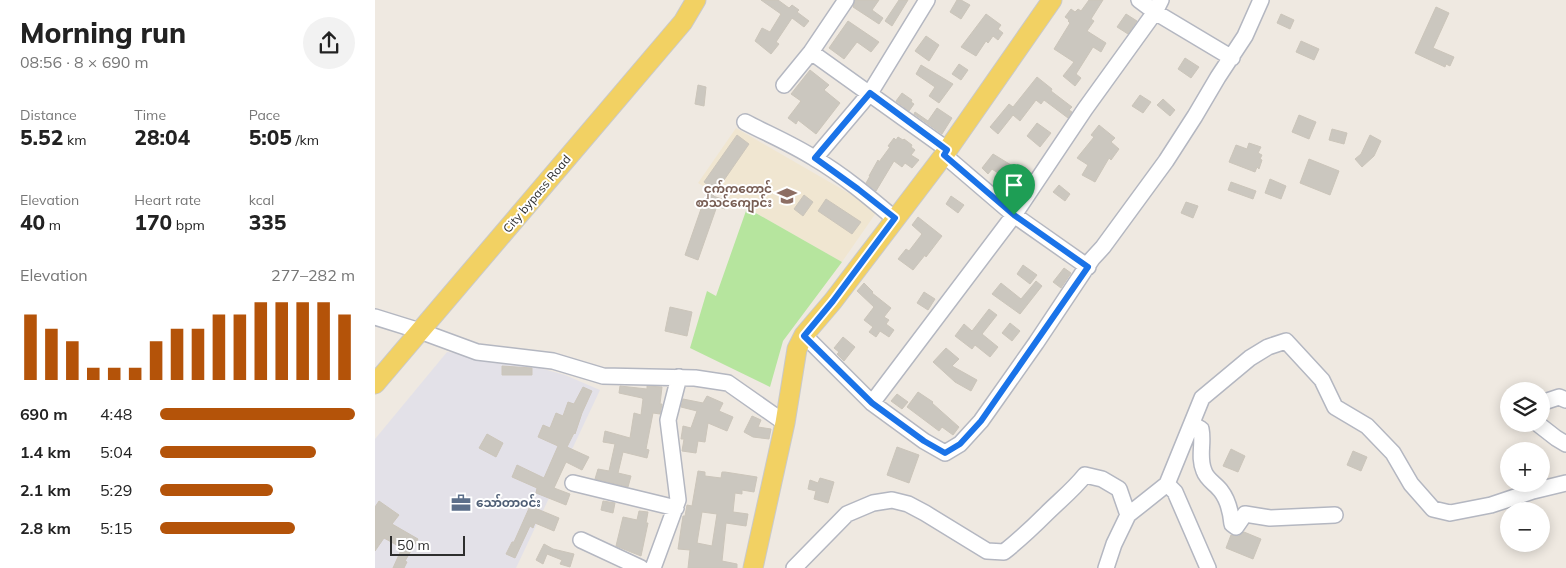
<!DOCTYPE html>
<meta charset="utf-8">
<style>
:root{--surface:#fff;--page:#f2f2f2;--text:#222;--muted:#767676;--accent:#b45309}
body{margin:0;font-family:Mulish,"Noto Sans Myanmar",sans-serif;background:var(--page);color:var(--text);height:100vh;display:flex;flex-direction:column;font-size:19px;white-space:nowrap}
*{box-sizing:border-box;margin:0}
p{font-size:16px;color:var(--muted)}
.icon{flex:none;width:28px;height:28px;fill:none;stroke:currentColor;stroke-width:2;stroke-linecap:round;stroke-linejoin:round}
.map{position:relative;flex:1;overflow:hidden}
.sheet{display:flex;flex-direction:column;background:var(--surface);width:375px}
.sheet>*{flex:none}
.tools{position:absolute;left:1125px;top:382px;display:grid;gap:10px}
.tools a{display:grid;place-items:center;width:50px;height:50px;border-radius:50%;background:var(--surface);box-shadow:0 2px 12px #0003;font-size:25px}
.scale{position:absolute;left:15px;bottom:12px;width:75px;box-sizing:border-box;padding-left:5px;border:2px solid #2e2e2e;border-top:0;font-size:14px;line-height:18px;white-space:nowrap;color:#2e2e2e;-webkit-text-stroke:4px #fff;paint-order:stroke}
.pin{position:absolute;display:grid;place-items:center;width:42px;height:42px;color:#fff;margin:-51px -21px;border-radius:50% 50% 50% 0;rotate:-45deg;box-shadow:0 0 5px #0007}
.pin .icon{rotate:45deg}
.round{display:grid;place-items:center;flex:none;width:52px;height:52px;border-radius:26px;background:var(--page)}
.summary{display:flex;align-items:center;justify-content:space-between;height:85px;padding:0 20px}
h1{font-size:28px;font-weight:800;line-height:38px}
.figures{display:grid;grid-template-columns:repeat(3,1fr);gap:8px;height:85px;padding:5px 20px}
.figures div{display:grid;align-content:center}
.figures b{font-size:21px;font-weight:800}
.figures small{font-size:14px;font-weight:400}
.figures p{font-size:14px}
.chart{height:140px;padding:10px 20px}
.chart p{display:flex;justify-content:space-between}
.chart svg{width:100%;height:90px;margin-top:5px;stroke:var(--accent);stroke-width:6}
ul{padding:0 20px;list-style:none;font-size:16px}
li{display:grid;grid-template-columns:80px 60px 1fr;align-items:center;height:38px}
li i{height:12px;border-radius:6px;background:var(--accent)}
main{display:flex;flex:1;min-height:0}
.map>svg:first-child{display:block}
</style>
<main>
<section class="sheet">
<div class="summary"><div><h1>Morning run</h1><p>08:56 · 8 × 690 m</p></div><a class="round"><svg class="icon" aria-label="share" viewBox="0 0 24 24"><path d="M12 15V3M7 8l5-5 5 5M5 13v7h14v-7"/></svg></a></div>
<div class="figures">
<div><p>Distance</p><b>5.52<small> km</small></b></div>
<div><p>Time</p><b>28:04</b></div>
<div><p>Pace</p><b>5:05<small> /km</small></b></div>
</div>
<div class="figures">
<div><p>Elevation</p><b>40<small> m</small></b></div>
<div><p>Heart rate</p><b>170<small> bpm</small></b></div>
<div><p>kcal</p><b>335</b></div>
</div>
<div class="chart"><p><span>Elevation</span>277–282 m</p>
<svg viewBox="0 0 160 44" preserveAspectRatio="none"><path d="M5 44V12M15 44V19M25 44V25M35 44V38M45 44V38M55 44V38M65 44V25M75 44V19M85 44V19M95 44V12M105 44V12M115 44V6M125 44V6M135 44V6M145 44V6M155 44V12"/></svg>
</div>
<ul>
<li><b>690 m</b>4:48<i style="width:100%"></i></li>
<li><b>1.4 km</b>5:04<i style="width:80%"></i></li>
<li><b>2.1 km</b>5:29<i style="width:58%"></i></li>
<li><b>2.8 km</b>5:15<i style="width:69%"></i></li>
</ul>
</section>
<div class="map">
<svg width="1191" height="568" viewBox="0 0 1191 568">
<rect width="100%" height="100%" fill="#efe9e1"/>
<path fill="#e3e1e8" d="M72,352l60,7 58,16 35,15 -84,178h-141v-129z"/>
<path fill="#f0e6d1" d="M361,128l142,82 -36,52 -114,-65 -12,-3 -18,-11z"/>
<path fill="#b6e59e" d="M372,208l95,54 -59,79 -13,46 -80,-39 17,-57 9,5z"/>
<path fill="#cbc7bf" stroke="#cbc5ba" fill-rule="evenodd" d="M386,0h17l11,8 3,-3 7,5 -2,2 12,9 -5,6 -12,-9 -16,24 3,2 -8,10 -16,-13 7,-13 8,4 11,-18z
M480,0h24l-7,10 11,8 -4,6 -26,-17z
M524,0h9l-16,26 -7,-5z
M582,0h4l9,5 -9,14 -11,-7z
M714,0h14l-12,19 3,2 -7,10 19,12 -5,9 -8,-5 -17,27 5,4 -6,8 -12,-10 11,-14 -20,-13 16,-26 -2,-2 1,-1 -4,-3 6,-8 4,3 3,-3 3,2z
M1061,7l13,6 -16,35 21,9 -4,9 -4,-2 -1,3 -30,-14z
M611,14l15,11 -3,4 5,4 -5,7 -5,-4 -5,7 -2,-2 -10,15 -15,-9z
M751,14l11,7 -9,13 -11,-7z
M906,14l13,6 -4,9 -13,-6z
M473,21l31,21 -8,10 -14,-10 -13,17 -15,-11z
M551,36l13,9 -10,16 -14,-10z
M926,41l18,8 -5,11 -18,-8z
M810,58l14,9 -8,11 -13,-9z
M584,64l9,6 -7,10 -9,-6z
M546,65l32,19 -14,19 -10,-7 6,-9 -19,-13z
M435,70l19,15 -5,5 16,13 -24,31 -18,-14 -2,4 -8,-6 13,-17 -10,-7z
M662,77l15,12 -1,2 21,16 -3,3 3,2 -4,6 -24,-18 -3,4 -5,-4 -16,21 -7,-6 -15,19 -8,-7 19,-23 4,3z
M323,85l8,2 -2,19 -9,-2z
M527,93l10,7 -1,2 3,2 -5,7 -13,-10z
M765,95l11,7 -8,11 -11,-7z
M788,99l12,11 -5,6 -13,-11z
M562,108l15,10 -10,16 -28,-20 1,-2 13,9z
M924,115l17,7 -7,17 -17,-7z
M662,123l14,10 -11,14 -13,-11z
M724,125l16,13 -4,4 8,7 -8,11 -2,-2 -14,24 -13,-7 6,-10 -11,-7 17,-21 -3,-2z
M957,129l15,4 -3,11 -15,-4z
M362,135l12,9 -36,52 15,5 -3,8 -8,-3 -19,54 -13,-5 24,-69 -5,-4z
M995,135l11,6 -7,15 -12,11 -7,-8 6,-5z
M523,137l5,3 1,-1 8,6 -1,2 4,3 -4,5 8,5 -7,8 -7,-5 -3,4 -8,-6 -18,30 -10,-8 4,-7h-1l9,-16 1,2 11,-15 -2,-1 6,-8 2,2z
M874,143l12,4 -3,6 4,2 -2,4 2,1 -3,9 -2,-2 -2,5 -26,-10 7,-17 11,4z
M618,154l23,14 -8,12 -16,-11 -4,5 -6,-6z
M934,159l30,12 -9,24 -30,-12z
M895,179l16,7 -5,13 -16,-6z
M856,182l25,9 -3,8 -25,-9z
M684,185l11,9 -5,7 -12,-9z
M429,195l9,7 -10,14 -9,-7z
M576,196l13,9 -6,8 -12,-9z
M451,199l35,23 -9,12 -34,-23z
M811,202l12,4 -5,12 -12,-5z
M543,217l24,19 -16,21 -1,-2 -12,15 -15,-11 8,-10 3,2 13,-17 -10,-9z
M648,265l14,10 -7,9 -13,-10z
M689,268l7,5 -10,15 -8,-6z
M661,281l6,5 -22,28 -28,-20 9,-11 20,16z
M489,283l9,9 -1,1 19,15 -7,9 5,3 -3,4 8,6 -5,7 -9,-6 -4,6 -7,-5 4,-5 -9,-7 10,-13 -17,-16z
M549,292l11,7 -7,11 -11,-7z
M295,307l22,5 -5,24 -22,-5z
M614,309l8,6 -15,19 16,13 -8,10 -15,-12 -3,4 -17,-13 9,-12 8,7z
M635,323l10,8 -8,10 -10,-8z
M468,337l12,10 -11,14 -7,-7 2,-2 -5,-4z
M571,348l13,11 -7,7 25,14 -6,11 -16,-9 -22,-20z
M127,366l30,2v7h-30z
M245,386l27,3v-3l15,1 -2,17h2l-2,10 -7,-1 -7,36 3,1 -2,8 -24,-6 -5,21 13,3 -3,11 -33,-8 3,-10 11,2 6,-27 -12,-2 2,-11 25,7 4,-25 7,2 2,-16 -1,-1 -23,-5z
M208,387l9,4 -10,22 -7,21 -1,-1 -7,14 22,10 -7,13 -16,-8 -12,26 16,6 -4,11 -30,-12 1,-5 -25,-11 5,-12 27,13 14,-32 -20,-9 5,-12 7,3 6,-15 7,3 5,-14 6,2z
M543,392l15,10 -1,1 27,24 -6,8 -11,-8 -3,4 -32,-24z
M522,394l11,8 -6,7 -11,-8z
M332,396l16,7 -4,8 14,6 -6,14 -19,-8 -3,19 -7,-1 -2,12 -14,-2 2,-12h-3l2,-13 8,2 6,-17 -16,-4 2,-8 20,4z
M377,416l9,4 -3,7 13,2 -2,10 -16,-2 -9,-5z
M112,434l16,9 -7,14 -17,-9z
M522,447l22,8 -10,28 -22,-8z
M856,449l14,7 -7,16 -15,-6z
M978,451l14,6 -6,14 -14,-6z
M323,471l7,1v4l16,2 1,-6h3l32,5 -3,15 -12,-2v4l-7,-1 -2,19 15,2 -2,12 -20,-3 -4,38 15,3v4h-49l2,-18 -12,-1 5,-33h2l2,-11 5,1zM327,512l15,2 -5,32 -15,-3z
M445,478l14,4 -6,21 -14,-4 2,-8 -8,-2 2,-9 8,3z
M4,501l20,14 -7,9 26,15 -13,22 2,1 -3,6h-11l9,-20 -18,-10 -9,13v-44z
M228,501l12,2 -2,10 -12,-3z
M155,506l29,12 -5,13 -19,-8 -2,5 -3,-2 -15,32 -9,-4 6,-12h2z
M264,511l9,1 -2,11h2l-7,33 -25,-10 7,-29 14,3z
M869,532l17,7 -8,20 -27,-11 5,-13 8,1z
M169,544l9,5 21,5 -4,13 -10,-3 2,-4 -15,-6 -4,10 -7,-4z"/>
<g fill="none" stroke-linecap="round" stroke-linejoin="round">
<defs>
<path id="minor" d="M764,0l16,12 77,46
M436,52l137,98
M409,85l27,-33 35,-52
M370,122c23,12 47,22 69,36 29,17 55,39 81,61
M569,155l70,60 74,52
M440,158l55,-65 57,-93
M0,317l45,14 57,21 76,9 50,15 92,2 33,5 57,40
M429,335l68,68 52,38 21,12 15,-9 21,-23 55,-78 56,-84 11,-12 63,-86 29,-45 23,-39 27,-41 16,-36
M497,403l142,-188 71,-106 70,-97 6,-12
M1166,403l18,-6 7,3
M817,424l9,5c3,14 -3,28 3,42 3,9 12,13 17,20 7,9 10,23 11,33l4,3 9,-13 25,4 65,-3
M1163,424l18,14 10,6
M198,483l103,25
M792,484l8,8 33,76
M206,540l60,28
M278,568l25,-68 -10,-80 11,-43
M419,568l53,-54 26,-11 19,-3 16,4 17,9 62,38 17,1c15,-12 28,-24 42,-38 13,-13 27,-24 39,-39l17,4 17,10 9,26
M731,568l8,-24 14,-29 39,-31 35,-86 48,-40 18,-11 18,-6 36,39 13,27 32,19 26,27 18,31 22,25 17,4 41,-8 42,-14 33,-8"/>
<path id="major" d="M0,384l308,-362 13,-22
M378,568l32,-145 12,-74 7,-14 29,-34 111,-146 108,-155"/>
</defs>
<use href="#minor" stroke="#b4b7c1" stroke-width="18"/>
<use href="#major" stroke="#c9c9c9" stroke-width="21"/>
<use href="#minor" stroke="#fff" stroke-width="15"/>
<use href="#major" stroke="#f2d163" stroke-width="19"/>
</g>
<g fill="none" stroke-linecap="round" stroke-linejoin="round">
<defs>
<path id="route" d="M495,93l77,57 -3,5 70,60 74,52 -107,154 -21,23 -15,9 -21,-12 -52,-38 -68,-67 29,-35 62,-83 -37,-29 -43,-31z"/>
</defs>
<use href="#route" stroke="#fff" stroke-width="10"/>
<use href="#route" stroke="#1a73e8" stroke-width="6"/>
</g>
<defs>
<symbol id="school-bare" viewBox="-9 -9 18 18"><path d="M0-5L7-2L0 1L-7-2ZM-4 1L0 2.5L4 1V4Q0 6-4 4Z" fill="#8d6e63" stroke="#fff" stroke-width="2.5" paint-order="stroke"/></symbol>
<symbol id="office-bare" viewBox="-9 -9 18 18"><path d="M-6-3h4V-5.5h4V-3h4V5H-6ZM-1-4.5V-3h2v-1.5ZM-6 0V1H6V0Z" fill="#5c6f8a" stroke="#fff" stroke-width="2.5" paint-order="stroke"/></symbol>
</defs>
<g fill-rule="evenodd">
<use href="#school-bare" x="398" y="182" width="28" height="28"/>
<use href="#office-bare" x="72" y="489" width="28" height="28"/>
</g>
<g text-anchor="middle" stroke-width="4" stroke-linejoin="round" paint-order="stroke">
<g font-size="12" font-weight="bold" fill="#785e54" stroke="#fff" text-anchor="end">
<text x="397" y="193">ငှက်ကတောင်<tspan x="397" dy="14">စာသင်ကျောင်း</tspan></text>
</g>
<g font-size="12" fill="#2e2e2e" stroke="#fff">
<text transform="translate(162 194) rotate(-50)" y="4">City bypass Road</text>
</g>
<g font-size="12" font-weight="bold" fill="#4e5e75" stroke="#fff" text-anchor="start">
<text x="101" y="507">သော်တာဝင်း</text>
</g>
</g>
</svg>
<div class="tools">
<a><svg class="icon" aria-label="layers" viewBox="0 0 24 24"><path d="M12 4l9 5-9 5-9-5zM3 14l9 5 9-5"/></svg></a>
<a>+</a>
<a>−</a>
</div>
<div class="scale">50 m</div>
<div class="pin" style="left:639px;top:215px;background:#1e9e55"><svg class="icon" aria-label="arrive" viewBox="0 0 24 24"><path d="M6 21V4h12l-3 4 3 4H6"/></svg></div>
</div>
</main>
